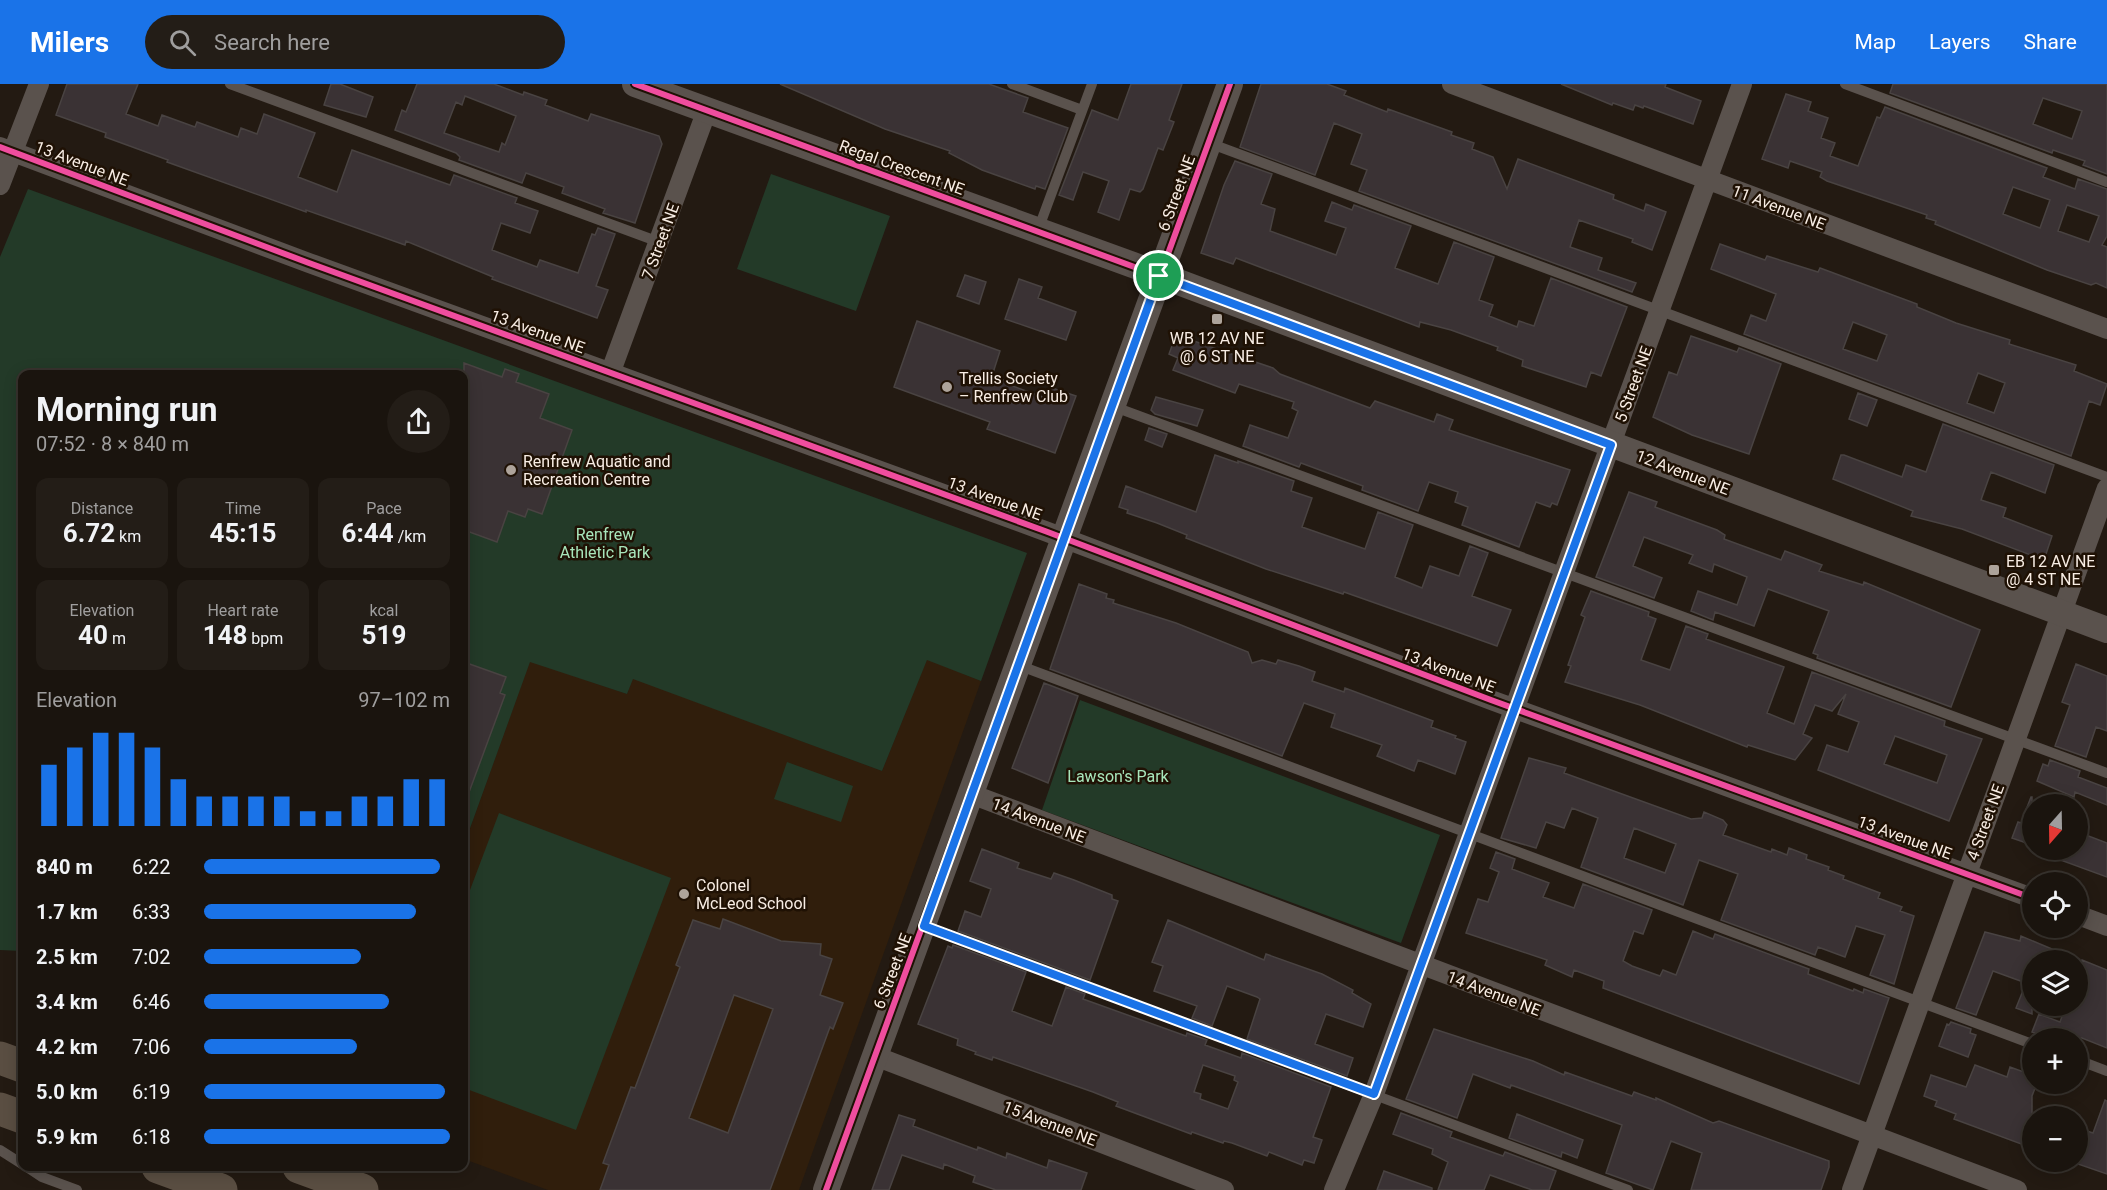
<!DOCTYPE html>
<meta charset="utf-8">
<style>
:root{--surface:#1a140e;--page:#231d17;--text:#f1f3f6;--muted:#9f9e9e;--line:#38332e;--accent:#1a73e8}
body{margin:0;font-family:Roboto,sans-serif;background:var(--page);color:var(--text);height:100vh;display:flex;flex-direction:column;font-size:22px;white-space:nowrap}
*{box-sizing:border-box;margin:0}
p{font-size:20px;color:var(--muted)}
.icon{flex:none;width:33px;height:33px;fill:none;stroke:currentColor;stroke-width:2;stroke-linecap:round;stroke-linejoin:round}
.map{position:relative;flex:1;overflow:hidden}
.sheet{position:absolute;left:18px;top:286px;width:450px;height:801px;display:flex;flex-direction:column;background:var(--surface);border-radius:12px;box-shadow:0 3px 15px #0003,0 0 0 2px var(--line)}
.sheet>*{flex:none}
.needle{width:39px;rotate:200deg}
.fabs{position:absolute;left:2022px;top:710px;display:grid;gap:12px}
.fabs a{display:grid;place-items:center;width:66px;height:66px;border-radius:50%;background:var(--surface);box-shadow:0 3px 15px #0003,0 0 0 2px var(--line);font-size:30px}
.pin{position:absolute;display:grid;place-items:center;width:51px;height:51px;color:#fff;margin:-26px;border:3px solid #fff;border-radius:50%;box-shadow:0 2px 6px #0007}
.round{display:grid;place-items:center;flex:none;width:63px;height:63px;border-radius:32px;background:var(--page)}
.overview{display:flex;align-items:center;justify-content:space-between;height:102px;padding:0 18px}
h1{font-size:33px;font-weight:700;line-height:45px}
.stats{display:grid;grid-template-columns:repeat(3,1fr);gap:9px;height:102px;padding:6px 18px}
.stats div{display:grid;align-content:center;border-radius:12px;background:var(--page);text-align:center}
.stats b{font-size:26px;font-weight:700}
.stats small{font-size:16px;font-weight:400}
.stats p{font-size:16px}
.chart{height:168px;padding:12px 18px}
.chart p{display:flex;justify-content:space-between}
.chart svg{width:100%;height:108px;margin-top:6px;stroke:var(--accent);stroke-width:6}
ul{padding:0 18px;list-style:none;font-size:20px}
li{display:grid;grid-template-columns:96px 72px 1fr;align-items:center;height:45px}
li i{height:15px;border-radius:8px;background:var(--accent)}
header{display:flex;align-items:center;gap:36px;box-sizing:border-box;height:84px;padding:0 30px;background:var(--accent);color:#fff}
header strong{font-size:28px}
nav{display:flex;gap:33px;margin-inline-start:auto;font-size:21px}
.search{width:420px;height:54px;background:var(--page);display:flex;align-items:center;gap:15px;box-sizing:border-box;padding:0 21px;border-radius:33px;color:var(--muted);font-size:22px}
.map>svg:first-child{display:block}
</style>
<header>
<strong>Milers</strong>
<div class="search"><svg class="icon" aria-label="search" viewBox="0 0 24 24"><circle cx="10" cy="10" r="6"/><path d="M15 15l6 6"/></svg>Search here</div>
<nav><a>Map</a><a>Layers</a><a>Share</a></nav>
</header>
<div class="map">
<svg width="2107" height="1106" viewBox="0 0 2107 1106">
<rect width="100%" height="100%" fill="#231a12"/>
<path fill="#301e0c" d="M927,575l54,22 -182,509h-251l-84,-31v-314l66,-184 97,33 6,-16 249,93z"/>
<path fill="#233a28" d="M771,90l119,42 -34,95 -119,-42z
M28,105l999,364 -46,128 -54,-21 -45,111 -249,-92 -6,15 -97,-32 -66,183v-470h-442v576l-22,-1v-693z
M1080,616l360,135 -39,108 -359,-133z
M787,678l66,24 -12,36 -67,-23z
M499,729l172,65 -95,252 -112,-42v-182z"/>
<path fill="#3a3234" stroke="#494342" stroke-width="1.5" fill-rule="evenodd" d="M67,0h71l-12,30 32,12 4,-11 33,12 2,-5 41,15 3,-9 16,6 7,-20 51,19 -17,44 39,15 15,-42 98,35 4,-10 63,23 -2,5 23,8 -8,22 -29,-10 -9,27 45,17 3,-7 38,13 14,-39 3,1 3,-7 17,6 -19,52 12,4 -11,28 -105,-39 1,-2 -87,-36 -1,4 -99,-35v2l-139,-50 1,-2 -63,-23 1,-4 -50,-18z
M331,0h9l33,13 -7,20 -42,-12z
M417,0h77l29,11 1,-3 23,8 -2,5 43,16 3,-7 68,22 3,8 -27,79 -32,-10 2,-4 -43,-16 2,-6 -38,-14 -4,10 -63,-23 1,-3 -4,-4 -61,-23 7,-20 4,2zM465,12l51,20 -11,29 -3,-2 -3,9 -55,-19 12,-31 6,3z
M780,0h209l39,14 -5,14 45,16 -23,61 -9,-3 -1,3 -53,-19 -33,-17 1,-2 -65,-22z
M1131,0h51l-13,36 5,2 -11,28 -5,-2 -15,41 -3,3 -10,-3 -11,31 -21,-8 11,-31 -26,-9 -10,28 -14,-5 33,-85 26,10z
M1261,0h66l19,7 -2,4 43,17 1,-3 64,23 -1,3 23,8 -2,6 21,8 14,32 11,-30 96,36 -1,4 31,12 2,-7 20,8 -14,38 -20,-8 1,-3 -54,-19 -9,27 32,11 -4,12 38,13 -4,9 -273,-101 8,-21 -16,-6 11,-30 -28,-11 -19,52 -75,-28z
M1561,0h105l-1,3 36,14 -8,23 -49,-18 -1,2 -8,-3 -2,5 -20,-7 -1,2z
M1893,0h214v90l-24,-9 2,-4 -32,-11 -1,3 -162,-60zM2043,14l39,13 -10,28 -39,-15z
M1786,10l25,8 -3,9 20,7 -7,20 14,5 -5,13 28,10 19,-49 3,1 5,-11 162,61 -4,9 32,12 3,-10 29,10v47l-5,9 5,2v41l-11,-5 -5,2 -44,-15 -112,-46 1,-3 -10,-3 1,-3 -100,-34 -7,-4 2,-5 -32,-11 -2,7 -26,-9zM2013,103l37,13 -10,28 -37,-14zM2067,121l32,11 -10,26 -31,-11z
M1235,77l37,13 -11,30 14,5 -5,22 66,24 10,-27 -21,-7 7,-19 20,8 2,-5 57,21 -16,42 43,16 16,-42 40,15 -15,43 14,5 -4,11 28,11 2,-6 15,5 17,-48 76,29 -26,69 -10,-4 -5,15 -64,-21 1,-6 -26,-10 1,-3 -47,-17 -31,-8 -1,5 -183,-69 -3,6 -32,-11 23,-68z
M1720,160l45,16 2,-4 51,16 2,-4 97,36v3l39,16 54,17 -1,4 67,21 -2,6 33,13 -7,21 -11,-4 -18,55 -327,-122 7,-19 15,6 10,-27 -65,-25zM1853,238l34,13 -10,26 -34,-12zM1978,289l27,10 -11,30 -27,-10z
M965,191l21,7 -7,22 -22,-8z
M1019,195l23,8 -4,11 38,14 -10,28 -61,-21z
M917,237l83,30 -8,25 19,7 -1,2 38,14 4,-11 24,8 -21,57 -68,-24 3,-7 -96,-35z
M1176,251l97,33 7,6 90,34 5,-7 59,21 3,-8 16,6 -4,10 121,40 -13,35 -5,-2 -2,4 -14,-5 -17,45 -57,-22 6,-18 -13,-5 3,-10 -29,-10 -11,29 -56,-21 1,-4 -62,-23 -2,4 -56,-21 7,-21 38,13 10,-27 -6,-3 2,-6 -55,-18 -4,9 -62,-23 5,-12 -9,-4z
M1691,252l46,16 2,-4 42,16 -32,90 -57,-19 -39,-18 16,-45 8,3z
M464,279l38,14 3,-8 14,5 -3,8 33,12 -9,24 32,12 -30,84 -14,-5 -3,8 -17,-6 -11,31 -33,-12z
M1858,309l19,7 -10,26 -18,-7z
M1156,313l47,13 -6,16 -42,-12 -4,-4z
M1943,340l111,41 -9,28 -54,-21 -10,28 25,8 -3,9 49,19 -8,24 -82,-31 -51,-13 2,-5 -80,-32 8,-24h3l58,22 4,-12 20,7z
M1149,344l18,6 -5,13 -17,-7z
M1215,371l23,8v-2l56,20 -3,10 21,7 -10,29 63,22 13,-37 35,13 -18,52 27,11 8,-22 29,10 11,-30 18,7 -16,43 39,14 -14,36 -153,-54 -1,2 -77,-25 -80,-31 1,-3 -30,-12 -30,-10 1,-3 -9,-3 7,-21 70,26z
M1629,408l28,10 -2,5 62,23 8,5 -1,4 57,21 4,-9 37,14 -3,6 44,14 1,-3 116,48 -29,77 -134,-49 1,-3 -5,-2 16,-42 -61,-22 -14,37 -39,-14 -2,8 -22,-9 7,-20 39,14 10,-28 -33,-13 -2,8 -23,-9 4,-8 -49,-18 -11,29 29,12 -8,20 -58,-21z
M1079,500l28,10 -1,4 8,2 -1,3 63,20 72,29 4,11 10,-3 14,4 2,-4 21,6 16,6 -3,9 32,11 1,-4 88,33 -2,6 25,9 -1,2 11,4 -11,32 -37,-14 -4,11 -37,-15 5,-11 -51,-18 4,-13 -31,-11 -22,53 -232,-87z
M1591,507l58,21 -1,4 8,3 -15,41 29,10 16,-44 22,8 -2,5 78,28 -17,46 27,11 18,-52 133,49 -1,5 38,13 -33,82 -131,-51 9,-25 21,7 11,-30 -21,-8 8,-20 -14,17 -17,-6 -12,29 9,4 -17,22 -47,-15 -1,2 -107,-42 -75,-23 6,-16 -3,-1 17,-48 -4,-2zM1895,652l52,19 -10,28 -53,-19z
M464,578l42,15 -6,16 5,2 -40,108z
M2076,580l31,12v55l-11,-4 -10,30 -31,-11 15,-41 -8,-3z
M1044,599l34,13 -30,87 -36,-15z
M1529,674l37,10 -2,5 127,46 11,-1 2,-6 19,8 4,5 -4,10 48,17 1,-3 15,6 2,-7 18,7 -1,4 23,8 -1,3 16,6 -1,3 37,14 -2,5 24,9 -2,4 14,5 -20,68 -24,-9 15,-40 -29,-9 -11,31 -27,-10 -3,8 -94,-35 17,-46 -39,-14 -16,45 -102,-38 17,-49 -26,-10 -8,20 -18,-6 -10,26 -35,-10zM1634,744l42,16 -11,29 -41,-15z
M2050,676l30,11 -2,6 29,11v17l-32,-13 -1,5 -37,-16 6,-17 5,2z
M2031,713h1v48l-20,-7 6,-16 3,1z
M2078,748l29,11v34l-71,-26 42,-2z
M982,765l37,14 -2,5 34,11 3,-6 20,7 38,15v4l6,2 -28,79 -132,-49 7,-20 16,6 10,-28 -21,-8z
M1496,768l19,7 -3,10 37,14 -6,14 31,11 9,-24 69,26 -9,24 -9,-3 -11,30 9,5 28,10 3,-6 13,5 17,-44 20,8 2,-5 94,35 -1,5 45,17 1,-2 9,4 1,-4 25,9 -30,86 -256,-96 1,-7 -30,-11 -2,7 -27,-12 2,-5 -81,-27 12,-34 10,3 11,-30 -9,-4z
M723,835l58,22 40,3 -1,11 12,4 -12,36 23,8 -10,26 -3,-2 -60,163h-170l9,-25 -6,-2 28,-76 4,1 45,-121 -4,-2 17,-45 27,9zM734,911l39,14 -45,124 -39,-15z
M1168,836l96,40 2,-6 56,20 31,16 -1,3 19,11 -8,23 -37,-13 -11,30 38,14 -6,18 -100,-37 13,-40 -3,-2 -30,-11 -15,40 -20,-8 5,-12 -43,-15 9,-25 -11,-4z
M1985,848l35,9 1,-5 57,24h-46v54l-16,-6 10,-25 -33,-12 -17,44 -20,-7z
M953,861l73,27 -14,39 40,15 14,-39 19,7 -2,5 103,37 1,-3 20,7 -2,5 36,13 1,-5 89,34 -18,50 9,3 -8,23 -10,-3 -2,5 -33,-13 -2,4 -35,-13 -8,-2 -1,2 -31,-11 -1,2 -75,-28 2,-4 -25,-10 -100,-35 -1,3 -17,-6 1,-2 -19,-7 1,-6 -40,-15 30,-78 4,2zM1203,981l32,11 -1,4 4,2 -10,27 -28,-10 1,-5 -7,-2z
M2082,876l25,10v78l-25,-10h-34l-16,-6 7,-18 21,8 6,-17h12v-33z
M1951,938l20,7 -1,4 6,2 -8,22 -29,-11 8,-22 2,1z
M1434,945l99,32 31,14 1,-3 67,24 2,-4 22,8v-2l57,25 6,-2 107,39 3,1v6l-8,23h-130l11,-37 -31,-12 -18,49 -47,-17 16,-48 -111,-40 -1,3 -37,-14 -16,44 -51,-19z
M1975,981l32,12 3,-10 22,8v8h5l-5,13v52l-78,-29 2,-5 -21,-8 2,-5 -13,-5 7,-21 35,12z
M2105,1016l2,1v73l-29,-10v-36l15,5z
M1401,1029l51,19 -2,5 53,19 2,-4 51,19 -7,19h-17l-42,-15 -6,15h-46l10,-28 -16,-8 1,-5 -40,-15z
M1517,1030l66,26 -6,18 -15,-6 -1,5 -52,-19z
M899,1031l16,5 -2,6 64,24 1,-3 28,11 1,-5 40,15 2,-8 38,13 -6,17h-85l-23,-8 2,-6 -31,-12 -1,5 -41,-14 -13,35h-17z
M1384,1087l48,17v2h-55z"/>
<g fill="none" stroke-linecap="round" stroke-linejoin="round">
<path stroke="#5a524d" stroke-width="10" d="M230,0l429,158
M1012,0l70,26
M1845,0l262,98
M1209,59l898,334
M1038,146l54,-146
M1112,322l995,367
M1018,581l1014,379
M924,842l704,264
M2078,976l29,11
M0,1066l22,14
M27,1083l15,10 35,13"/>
<path stroke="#5a524d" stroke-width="20" d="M1452,0l655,245
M0,63l309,116 736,268 446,169 541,198
M0,101l39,-101
M611,287l96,-261
M971,710l1046,396
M2078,831l29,11
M875,972l349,134
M1334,1106l40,-96 368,-1010
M1852,1106l255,-702"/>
<path stroke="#5a524d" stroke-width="26" d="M635,0l498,181 974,365
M826,1106l404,-1106"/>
<path stroke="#5a4e42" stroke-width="33" d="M0,974l22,8
M0,1025l22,8
M158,1083l63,23
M299,1083l63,23"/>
<defs>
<path id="cycleway" d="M635,0l524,192
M0,63l309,116 736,268 446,169 541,198
M826,1106l404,-1106"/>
</defs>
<use href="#cycleway" stroke="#1f1104" stroke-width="10"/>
<use href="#cycleway" stroke="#ef4d9e" stroke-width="6"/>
</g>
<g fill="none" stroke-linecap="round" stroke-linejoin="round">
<defs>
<path id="route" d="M1159,192l452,169 -237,649 -450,-168z"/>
</defs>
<use href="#route" stroke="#fff" stroke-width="12"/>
<use href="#route" stroke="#1a73e8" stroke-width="8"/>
</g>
<g fill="#ada39a" stroke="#1f1104" stroke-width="2">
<rect x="1211" y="229" width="12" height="12" rx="3"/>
<circle cx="947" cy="303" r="6"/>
<circle cx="511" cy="386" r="6"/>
<rect x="1988" y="480" width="12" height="12" rx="3"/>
<circle cx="684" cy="810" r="6"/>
</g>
<g text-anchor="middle" stroke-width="5" stroke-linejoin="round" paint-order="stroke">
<g font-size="16" fill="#f8ede4" stroke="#1f1104">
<text transform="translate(82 79) rotate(21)" y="6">13 Avenue NE</text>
<text transform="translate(902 83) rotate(20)" y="6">Regal Crescent NE</text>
<text transform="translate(1176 109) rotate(-70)" y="6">6 Street NE</text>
<text transform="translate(1779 123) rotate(21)" y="6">11 Avenue NE</text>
<text transform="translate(660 157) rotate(-70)" y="6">7 Street NE</text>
<text transform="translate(538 247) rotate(20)" y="6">13 Avenue NE</text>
<text transform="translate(1633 300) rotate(-70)" y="6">5 Street NE</text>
<text transform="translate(1683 388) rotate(21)" y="6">12 Avenue NE</text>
<text transform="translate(995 414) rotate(20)" y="6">13 Avenue NE</text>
<text transform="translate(1449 586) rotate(21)" y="6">13 Avenue NE</text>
<text transform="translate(1039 736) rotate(21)" y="6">14 Avenue NE</text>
<text transform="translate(1985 738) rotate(-70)" y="6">4 Street NE</text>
<text transform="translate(1905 753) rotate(20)" y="6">13 Avenue NE</text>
<text transform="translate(892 887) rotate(-69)" y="6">6 Street NE</text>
<text transform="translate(1494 909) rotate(21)" y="6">14 Avenue NE</text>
<text transform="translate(1050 1039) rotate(21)" y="6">15 Avenue NE</text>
</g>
<g font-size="16" fill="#f8ede4" stroke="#1f1104" text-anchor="start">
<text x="1217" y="260" text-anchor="middle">WB 12 AV NE<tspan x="1217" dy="18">@ 6 ST NE</tspan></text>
<text x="959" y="300">Trellis Society<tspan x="959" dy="18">– Renfrew Club</tspan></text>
<text x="523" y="383">Renfrew Aquatic and<tspan x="523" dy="18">Recreation Centre</tspan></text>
<text x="2006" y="483">EB 12 AV NE<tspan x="2006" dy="18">@ 4 ST NE</tspan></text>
<text x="696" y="807">Colonel<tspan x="696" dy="18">McLeod School</tspan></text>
</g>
<g font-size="16" fill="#a8e6bb" stroke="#1f1104">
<text x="605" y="456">Renfrew<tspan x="605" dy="18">Athletic Park</tspan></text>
<text x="1118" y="698">Lawson's Park</text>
</g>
</g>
</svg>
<div class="fabs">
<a><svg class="needle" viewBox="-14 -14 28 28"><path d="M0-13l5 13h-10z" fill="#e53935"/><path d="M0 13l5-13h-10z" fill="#9f9e9e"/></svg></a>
<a><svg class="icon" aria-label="locate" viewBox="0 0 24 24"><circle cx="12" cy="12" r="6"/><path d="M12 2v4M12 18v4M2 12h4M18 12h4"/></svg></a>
<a><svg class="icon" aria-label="layers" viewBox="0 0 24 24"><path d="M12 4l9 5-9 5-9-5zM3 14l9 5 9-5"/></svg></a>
<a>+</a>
<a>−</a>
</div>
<div class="pin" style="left:1159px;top:192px;background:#1e9e55"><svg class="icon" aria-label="arrive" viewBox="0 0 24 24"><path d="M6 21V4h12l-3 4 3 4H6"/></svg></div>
<section class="sheet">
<div class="overview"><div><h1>Morning run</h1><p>07:52 · 8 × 840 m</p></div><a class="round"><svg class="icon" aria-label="share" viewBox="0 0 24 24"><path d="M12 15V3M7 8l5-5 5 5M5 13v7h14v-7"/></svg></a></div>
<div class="stats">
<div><p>Distance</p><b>6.72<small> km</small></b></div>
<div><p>Time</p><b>45:15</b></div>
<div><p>Pace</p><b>6:44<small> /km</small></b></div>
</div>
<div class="stats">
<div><p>Elevation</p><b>40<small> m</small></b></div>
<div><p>Heart rate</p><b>148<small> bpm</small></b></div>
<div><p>kcal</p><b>519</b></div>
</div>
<div class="chart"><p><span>Elevation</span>97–102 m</p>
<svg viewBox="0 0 160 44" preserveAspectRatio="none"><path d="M5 44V19M15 44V12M25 44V6M35 44V6M45 44V12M55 44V25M65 44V32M75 44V32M85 44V32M95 44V32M105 44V38M115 44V38M125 44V32M135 44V32M145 44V25M155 44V25"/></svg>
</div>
<ul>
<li><b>840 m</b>6:22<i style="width:96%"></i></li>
<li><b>1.7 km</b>6:33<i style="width:86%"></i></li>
<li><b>2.5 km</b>7:02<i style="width:64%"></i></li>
<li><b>3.4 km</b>6:46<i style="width:75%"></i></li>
<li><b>4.2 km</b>7:06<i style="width:62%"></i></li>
<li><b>5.0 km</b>6:19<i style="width:98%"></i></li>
<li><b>5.9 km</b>6:18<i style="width:100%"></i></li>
</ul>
</section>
</div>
